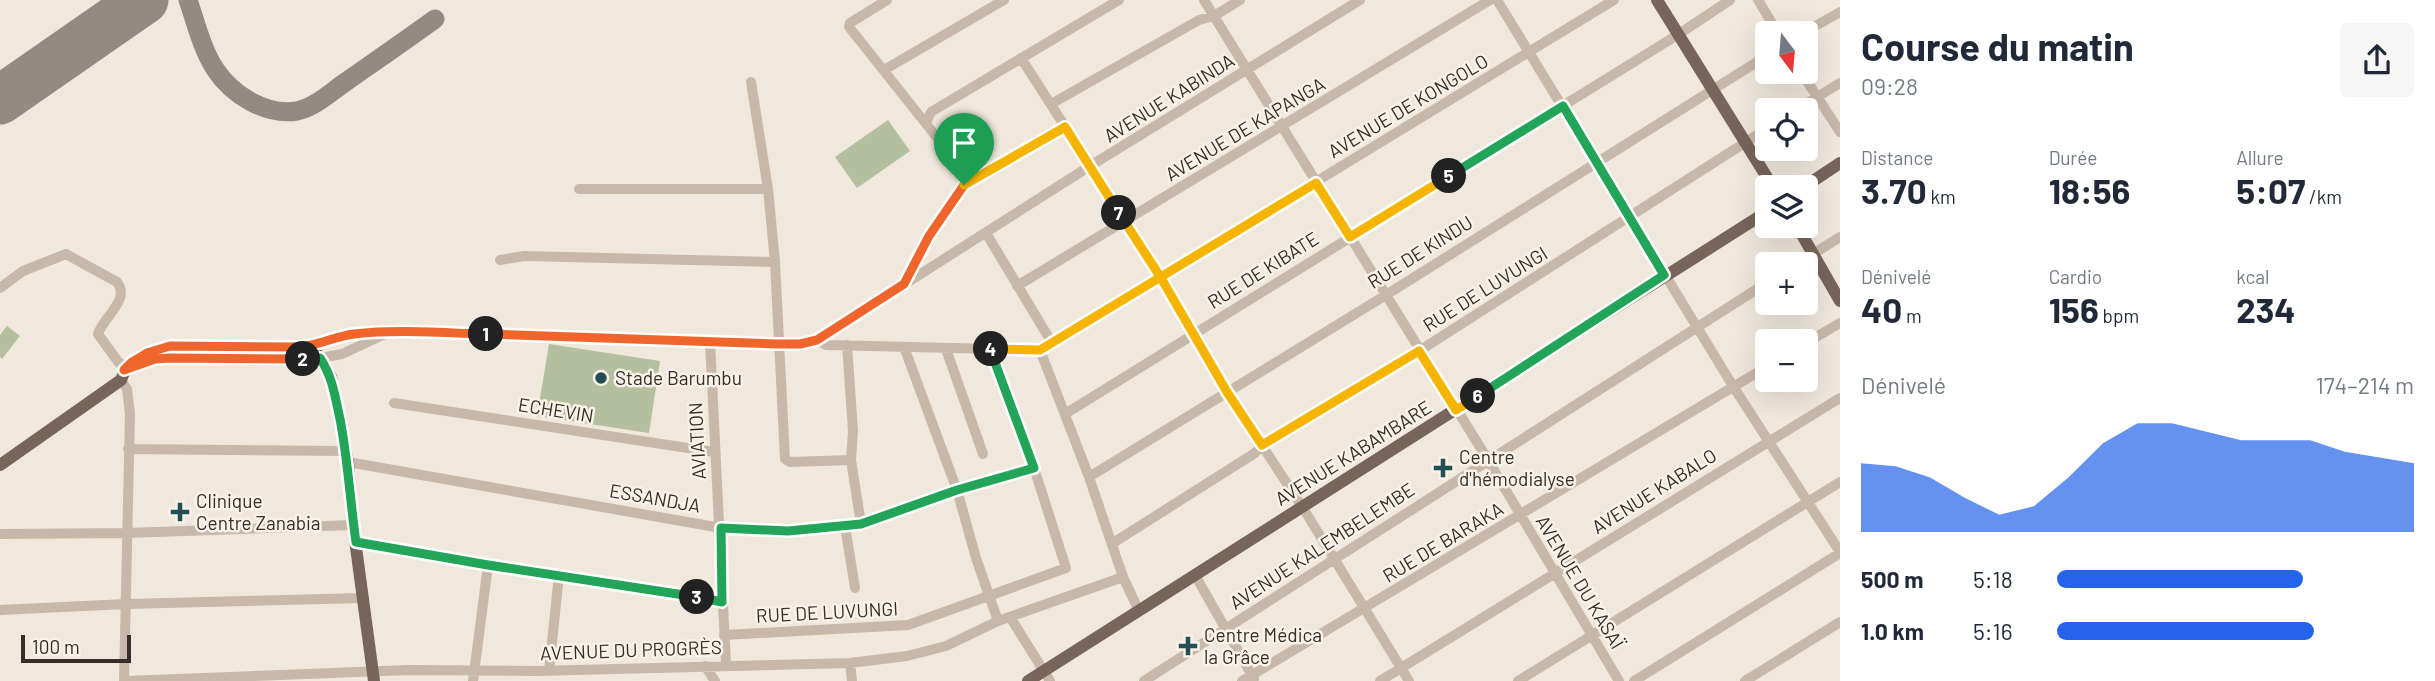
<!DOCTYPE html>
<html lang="fr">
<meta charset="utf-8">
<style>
:root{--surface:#fff;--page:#f6f6f7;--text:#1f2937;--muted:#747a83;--accent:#2563eb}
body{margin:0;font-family:Barlow,sans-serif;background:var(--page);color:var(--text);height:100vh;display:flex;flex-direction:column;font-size:26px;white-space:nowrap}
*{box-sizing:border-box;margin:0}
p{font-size:23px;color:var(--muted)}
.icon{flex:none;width:38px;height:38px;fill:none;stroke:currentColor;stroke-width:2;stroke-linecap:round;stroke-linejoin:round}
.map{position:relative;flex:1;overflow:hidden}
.details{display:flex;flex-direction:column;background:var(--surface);width:595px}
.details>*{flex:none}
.needle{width:46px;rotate:164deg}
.buttons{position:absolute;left:1755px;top:21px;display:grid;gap:14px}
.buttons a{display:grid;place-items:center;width:63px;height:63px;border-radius:7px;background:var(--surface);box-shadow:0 7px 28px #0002;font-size:35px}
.scale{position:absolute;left:21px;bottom:18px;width:110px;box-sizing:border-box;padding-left:7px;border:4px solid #362d29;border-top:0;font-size:19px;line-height:24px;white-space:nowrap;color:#362d29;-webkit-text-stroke:5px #f8f2e9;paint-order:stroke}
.pin{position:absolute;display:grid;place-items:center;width:60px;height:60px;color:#fff;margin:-72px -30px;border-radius:50% 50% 50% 0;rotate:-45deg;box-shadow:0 0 7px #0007}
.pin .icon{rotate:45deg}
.km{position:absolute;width:35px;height:35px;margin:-18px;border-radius:50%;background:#222;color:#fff;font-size:19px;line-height:35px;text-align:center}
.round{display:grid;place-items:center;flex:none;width:74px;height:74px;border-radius:7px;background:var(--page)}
.overview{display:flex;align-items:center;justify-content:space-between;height:119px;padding:0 21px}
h1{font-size:38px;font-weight:700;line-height:52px}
.stats{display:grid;grid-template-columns:repeat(3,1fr);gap:10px;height:119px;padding:7px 21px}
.stats div{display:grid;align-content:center}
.stats b{font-size:35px;font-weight:700}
.stats small{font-size:19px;font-weight:400}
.stats p{font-size:19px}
.chart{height:196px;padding:14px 21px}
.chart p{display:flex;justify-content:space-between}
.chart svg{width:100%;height:126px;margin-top:7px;fill:var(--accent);opacity:.7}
ul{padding:0 21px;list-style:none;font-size:23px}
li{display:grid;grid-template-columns:112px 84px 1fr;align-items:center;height:52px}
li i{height:18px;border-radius:9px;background:var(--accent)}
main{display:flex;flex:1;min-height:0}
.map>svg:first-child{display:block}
</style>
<main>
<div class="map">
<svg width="1840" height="681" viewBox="0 0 1840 681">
<rect width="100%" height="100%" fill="#f0e8dd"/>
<path fill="#b3bf9e" d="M888,120l22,31 -53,37 -22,-31z
M7,326l13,10 -18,23 -2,-2v-22z
M549,344l111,17 -11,72 -112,-17z"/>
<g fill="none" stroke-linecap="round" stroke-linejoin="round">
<path stroke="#938a83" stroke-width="19" d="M188,0c8,23 14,49 27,69 17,26 51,47 82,42 19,-4 35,-20 50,-30 30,-21 59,-41 88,-62"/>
<path stroke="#938a83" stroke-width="49" d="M0,100l144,-100"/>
<path stroke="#c8b8aa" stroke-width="10" d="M887,0l-37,23 -1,4 117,147 -2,11 -34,51 -25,47
M1204,0l284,460 131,221
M1497,0l236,386 107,166
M1758,0l20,33
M1803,33l37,-21
M1021,58l141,220 65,114 76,116 106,173
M884,70l120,-70
M1801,72l39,60
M751,82l17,107 7,73 10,197 5,3 61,-2
M1051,104l148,-84 15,-4 26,-16
M1796,110l44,-27
M926,123l5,-11 188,-112
M964,185l101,-58
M579,189h189
M986,233l66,110
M500,260l24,-4 251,6
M1797,264l43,-27
M1017,286l473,-286
M0,288l23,-17 43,-17 51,28c14,18 -14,35 -19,52l21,29 8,3
M817,340l9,5 214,5 574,-350
M710,341l16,324
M1806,343l34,-20
M847,345l6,86 -2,29 10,64
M312,346l32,-11 59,-4 375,13h22l17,-4 273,-174 270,-166
M904,347l53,143 19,68 22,63
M946,349l37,105
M1040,350l49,127 34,100 16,34
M321,358l21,-4 45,-21
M121,380l6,9 3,25 -6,267
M394,403l320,49
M1065,414l614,-380 51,-34
M128,449l218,2
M348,462l373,66 67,3 73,-7 96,-34 77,-22
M1089,477l297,-182 382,-240
M845,526l10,62
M0,534l127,-1 226,-8
M356,542l132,23 234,37
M1113,543l142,-90 7,-8 157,-94 349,-223
M1195,575l59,104
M0,610l126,-6 238,-6
M1010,617l40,64
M724,635l184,-10 158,-57 -32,-100 -44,-119
M850,663l2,18
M705,666l10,15
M549,671l10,-96
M125,681l284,-11 128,1 313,-8 57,-7 39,-10 52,-25 125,-44
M473,681l15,-116
M1144,681l624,-399
M1242,681l526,-315
M1380,681l460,-283
M1518,681l322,-199
M1634,681l206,-128
M1745,681l95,-59"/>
<path stroke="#77655b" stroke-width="12" d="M1657,0l116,187
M1804,187l36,-24
M1797,226l43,75
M131,368l24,-9 14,-1 119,2 33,-2
M0,465l121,-85c7,-22 28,-29 49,-34h142l19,31 17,85 5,63 21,156
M1028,681l740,-470"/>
</g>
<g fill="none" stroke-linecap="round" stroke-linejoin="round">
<defs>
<path id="split-1" d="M486,334l292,10h22l17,-4 87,-56 25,-48 35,-51"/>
<path id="split-2" d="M303,359l-134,-1 -14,1 -31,11 8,-8 15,-9 23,-7 131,1c19,-2 35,-11 53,-13 44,-5 88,-1 132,0"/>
<path id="split-3" d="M303,359l17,-1c13,20 15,39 20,61 8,41 10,82 16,123l132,23 209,32"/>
<path id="split-4" d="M697,597l25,5 -1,-74 67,3 73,-7 96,-34 77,-22 -44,-119h1"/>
<path id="split-5" d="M991,349l49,1 276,-167 34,54 99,-61"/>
<path id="split-6" d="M1449,176l114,-70 101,169 -186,121"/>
<path id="split-7" d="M1119,213l42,65 66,114 35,53 157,-94 37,59 22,-14"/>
<path id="split-8" d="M964,185l101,-58 54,86"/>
</defs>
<use href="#split-1" stroke="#fff" stroke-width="14"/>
<use href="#split-2" stroke="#fff" stroke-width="14"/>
<use href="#split-3" stroke="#fff" stroke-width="14"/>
<use href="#split-4" stroke="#fff" stroke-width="14"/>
<use href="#split-5" stroke="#fff" stroke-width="14"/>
<use href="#split-6" stroke="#fff" stroke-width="14"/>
<use href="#split-7" stroke="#fff" stroke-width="14"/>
<use href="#split-8" stroke="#fff" stroke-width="14"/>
<use href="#split-1" stroke="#f0652b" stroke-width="9"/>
<use href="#split-2" stroke="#f0652b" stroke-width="9"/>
<use href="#split-3" stroke="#22a559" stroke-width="9"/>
<use href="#split-4" stroke="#22a559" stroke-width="9"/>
<use href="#split-5" stroke="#f5b400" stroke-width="9"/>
<use href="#split-6" stroke="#22a559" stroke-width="9"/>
<use href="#split-7" stroke="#f5b400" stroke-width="9"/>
<use href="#split-8" stroke="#f5b400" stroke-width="9"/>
</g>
<g fill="#214f54" stroke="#f8f2e9" stroke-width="2.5">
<circle cx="601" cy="378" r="7"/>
<path d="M1439.5 457.5h7v7h7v7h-7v7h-7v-7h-7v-7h7z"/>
<path d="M176.5 501.5h7v7h7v7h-7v7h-7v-7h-7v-7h7z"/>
<path d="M1184.5 635.5h7v7h7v7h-7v7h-7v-7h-7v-7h7z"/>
</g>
<g text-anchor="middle" stroke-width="5" stroke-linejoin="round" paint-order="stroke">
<g font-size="19" fill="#362d29" stroke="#f8f2e9">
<text transform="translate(1169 98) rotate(-32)" y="7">AVENUE KABINDA</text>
<text transform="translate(1408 106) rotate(-31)" y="7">AVENUE DE KONGOLO</text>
<text transform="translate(1245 129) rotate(-31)" y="7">AVENUE DE KAPANGA</text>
<text transform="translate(1420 252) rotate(-32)" y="7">RUE DE KINDU</text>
<text transform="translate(1263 270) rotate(-32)" y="7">RUE DE KIBATE</text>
<text transform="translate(1485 289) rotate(-32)" y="7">RUE DE LUVUNGI</text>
<text transform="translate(556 410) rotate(9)" y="7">ECHEVIN</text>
<text transform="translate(697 441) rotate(-93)" y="7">AVIATION</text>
<text transform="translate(1353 453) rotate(-32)" y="7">AVENUE KABAMBARE</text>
<text transform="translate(1654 491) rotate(-32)" y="7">AVENUE KABALO</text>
<text transform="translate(655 498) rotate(10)" y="7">ESSANDJA</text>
<text transform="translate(1443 542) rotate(-31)" y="7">RUE DE BARAKA</text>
<text transform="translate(1322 546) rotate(-33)" y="7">AVENUE KALEMBELEMBE</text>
<text transform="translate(1580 582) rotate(59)" y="7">AVENUE DU KASAÏ</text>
<text transform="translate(827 612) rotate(-3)" y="7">RUE DE LUVUNGI</text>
<text transform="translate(631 650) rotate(-2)" y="7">AVENUE DU PROGRÈS</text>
</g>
<g font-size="19" fill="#362d29" stroke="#f8f2e9" text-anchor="start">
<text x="615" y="385">Stade Barumbu</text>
<text x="1459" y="464">Centre<tspan x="1459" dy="22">d'hémodialyse</tspan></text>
<text x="196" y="508">Clinique<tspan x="196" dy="22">Centre Zanabia</tspan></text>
<text x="1204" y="642">Centre Médica<tspan x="1204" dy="22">la Grâce</tspan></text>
</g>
</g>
</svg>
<div class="buttons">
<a><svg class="needle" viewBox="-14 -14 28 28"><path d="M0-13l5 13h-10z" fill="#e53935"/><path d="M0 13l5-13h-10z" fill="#747a83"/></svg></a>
<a><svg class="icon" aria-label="locate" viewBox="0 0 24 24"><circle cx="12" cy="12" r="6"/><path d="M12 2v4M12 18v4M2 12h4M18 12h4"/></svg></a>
<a><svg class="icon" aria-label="layers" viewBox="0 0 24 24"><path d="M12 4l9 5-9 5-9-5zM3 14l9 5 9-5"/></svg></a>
<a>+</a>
<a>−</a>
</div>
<div class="scale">100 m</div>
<div class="pin" style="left:964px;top:185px;background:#1e9e55"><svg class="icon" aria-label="arrive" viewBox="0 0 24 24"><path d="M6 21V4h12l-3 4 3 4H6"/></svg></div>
<b class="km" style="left:486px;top:334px">1</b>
<b class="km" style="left:303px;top:359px">2</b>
<b class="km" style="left:697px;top:597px">3</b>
<b class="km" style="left:991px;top:349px">4</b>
<b class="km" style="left:1449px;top:176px">5</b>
<b class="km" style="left:1478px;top:396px">6</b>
<b class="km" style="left:1119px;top:213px">7</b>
</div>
<section class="details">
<div class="overview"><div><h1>Course du matin</h1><p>09:28</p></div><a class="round"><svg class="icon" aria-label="share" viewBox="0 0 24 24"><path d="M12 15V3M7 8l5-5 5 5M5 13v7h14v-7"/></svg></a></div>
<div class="stats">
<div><p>Distance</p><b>3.70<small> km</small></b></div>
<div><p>Durée</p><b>18:56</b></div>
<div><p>Allure</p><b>5:07<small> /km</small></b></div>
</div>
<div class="stats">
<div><p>Dénivelé</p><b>40<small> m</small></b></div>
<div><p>Cardio</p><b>156<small> bpm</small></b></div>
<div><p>kcal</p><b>234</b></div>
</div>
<div class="chart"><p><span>Dénivelé</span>174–214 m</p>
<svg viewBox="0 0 160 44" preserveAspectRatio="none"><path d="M0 44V20L10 21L20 25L30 32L40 38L50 35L60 25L70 13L80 6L90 6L100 9L110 12L120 12L130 12L140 16L150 18L160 20V44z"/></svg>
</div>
<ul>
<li><b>500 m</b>5:18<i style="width:69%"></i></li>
<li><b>1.0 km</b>5:16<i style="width:72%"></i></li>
</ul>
</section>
</main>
